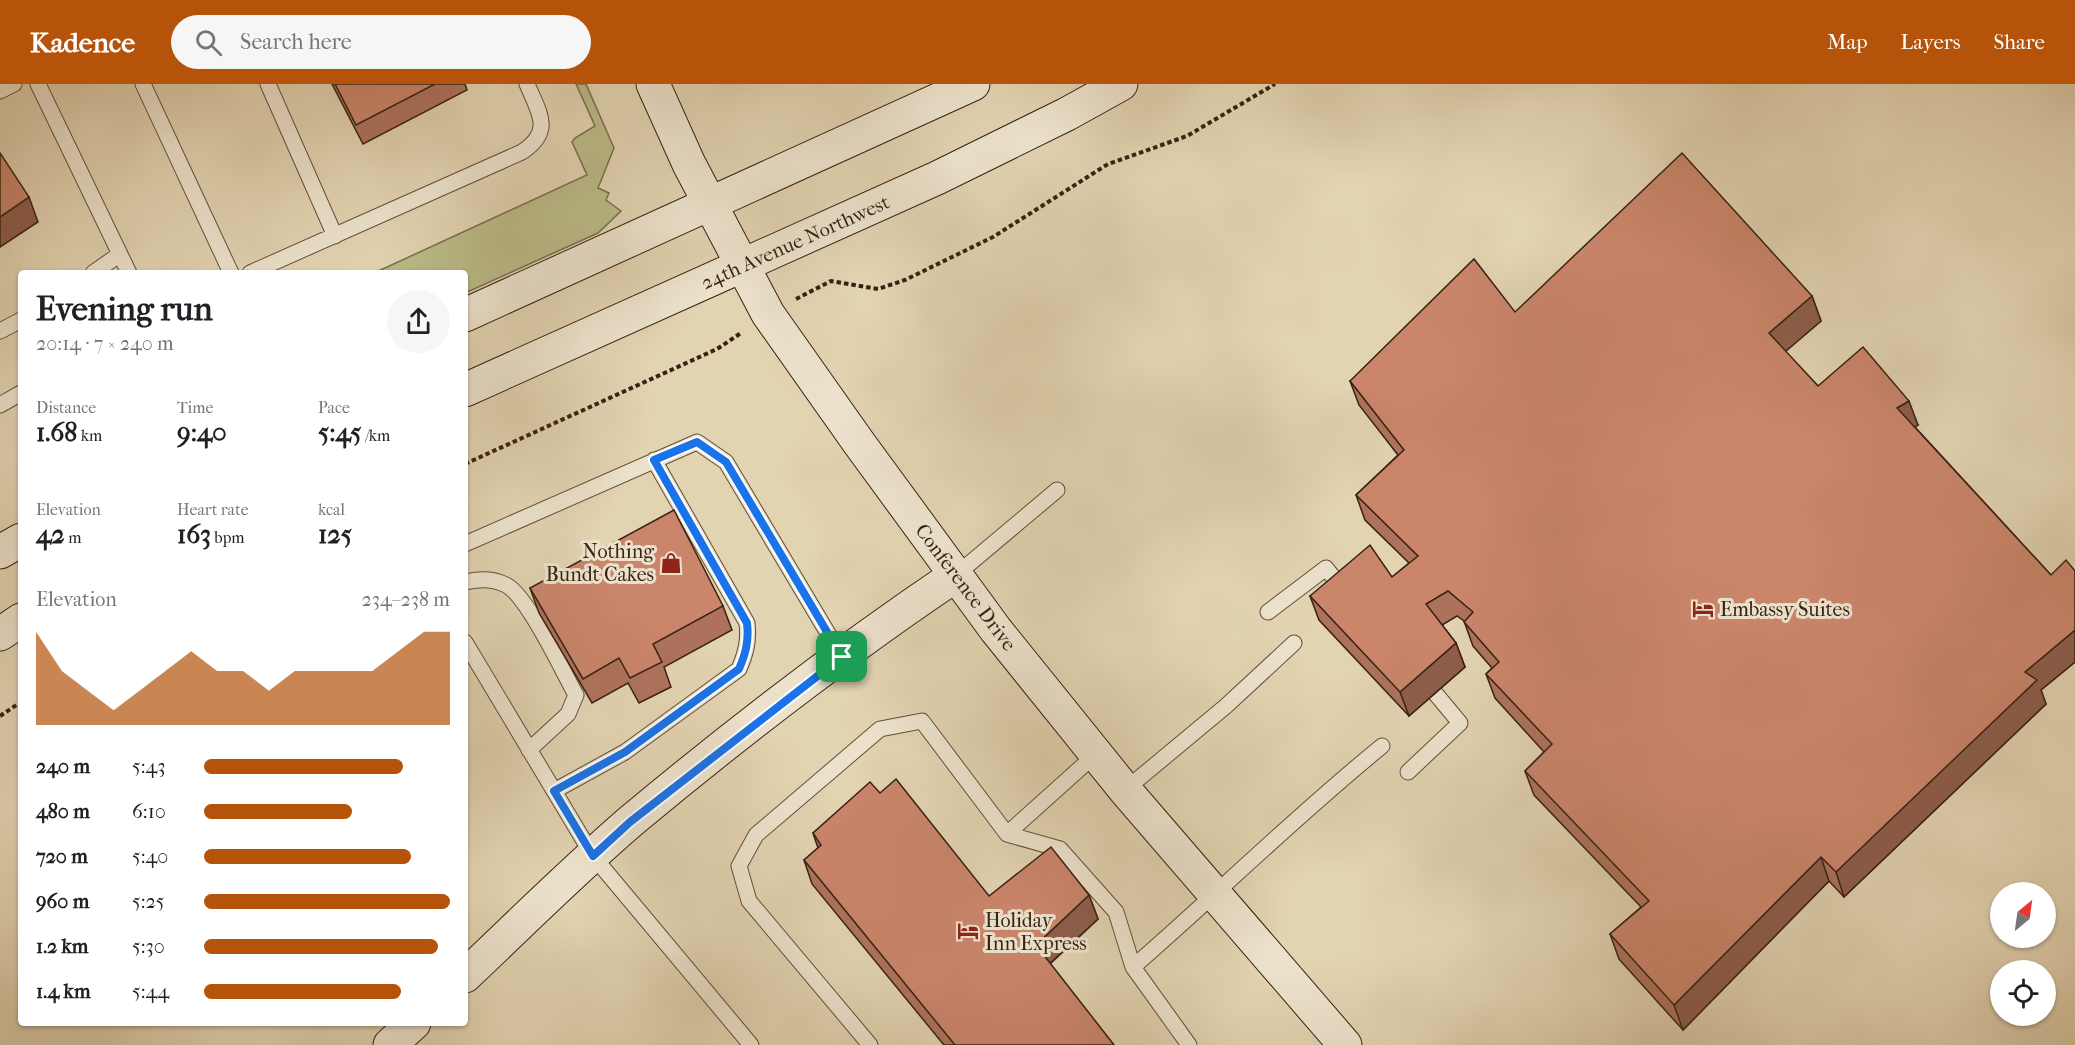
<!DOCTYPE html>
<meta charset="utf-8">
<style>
:root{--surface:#fff;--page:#f6f6f6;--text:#202124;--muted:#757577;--accent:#b45309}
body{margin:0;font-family:"IM FELL French Canon",serif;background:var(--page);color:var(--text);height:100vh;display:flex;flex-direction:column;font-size:22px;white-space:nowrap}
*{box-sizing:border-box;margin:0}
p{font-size:20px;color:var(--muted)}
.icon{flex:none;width:33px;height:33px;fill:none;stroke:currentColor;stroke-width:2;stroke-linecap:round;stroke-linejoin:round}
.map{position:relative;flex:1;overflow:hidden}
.details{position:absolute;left:18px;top:186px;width:450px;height:756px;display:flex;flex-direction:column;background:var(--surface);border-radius:6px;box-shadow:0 2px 4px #0004}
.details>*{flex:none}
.needle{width:39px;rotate:29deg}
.controls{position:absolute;left:1990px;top:798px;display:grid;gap:12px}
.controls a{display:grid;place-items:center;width:66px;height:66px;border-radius:50%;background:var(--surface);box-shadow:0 2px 4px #0004;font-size:30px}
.pin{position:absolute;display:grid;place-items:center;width:51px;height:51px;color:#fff;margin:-26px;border-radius:12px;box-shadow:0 3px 9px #0006}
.round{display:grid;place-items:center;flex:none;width:63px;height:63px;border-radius:32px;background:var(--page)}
.head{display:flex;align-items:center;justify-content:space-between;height:102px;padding:0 18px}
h1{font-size:33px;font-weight:700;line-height:45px}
.figures{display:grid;grid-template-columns:repeat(3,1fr);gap:9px;height:102px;padding:6px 18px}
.figures div{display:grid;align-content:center}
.figures b{font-size:26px;font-weight:700}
.figures small{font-size:16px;font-weight:400}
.figures p{font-size:16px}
.chart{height:168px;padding:12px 18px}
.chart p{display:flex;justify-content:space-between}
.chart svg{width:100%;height:108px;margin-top:6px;fill:var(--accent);opacity:.7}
ul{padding:0 18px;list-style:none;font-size:20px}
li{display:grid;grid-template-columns:96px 72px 1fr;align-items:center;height:45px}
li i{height:15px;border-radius:8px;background:var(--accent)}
header{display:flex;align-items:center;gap:36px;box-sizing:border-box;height:84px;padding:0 30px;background:var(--accent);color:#fff}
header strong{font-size:28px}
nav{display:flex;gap:33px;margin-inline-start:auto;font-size:21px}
.search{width:420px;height:54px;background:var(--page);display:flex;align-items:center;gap:15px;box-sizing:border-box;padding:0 21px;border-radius:33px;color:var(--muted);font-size:22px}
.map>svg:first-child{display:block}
</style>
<header>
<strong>Kadence</strong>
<div class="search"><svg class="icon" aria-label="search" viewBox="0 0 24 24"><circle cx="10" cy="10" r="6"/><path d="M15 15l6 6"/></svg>Search here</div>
<nav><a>Map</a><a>Layers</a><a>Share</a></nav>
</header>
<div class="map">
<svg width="2075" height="961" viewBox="0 0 2075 961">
<rect width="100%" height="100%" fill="#e2d3b1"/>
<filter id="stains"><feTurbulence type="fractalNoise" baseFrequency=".00333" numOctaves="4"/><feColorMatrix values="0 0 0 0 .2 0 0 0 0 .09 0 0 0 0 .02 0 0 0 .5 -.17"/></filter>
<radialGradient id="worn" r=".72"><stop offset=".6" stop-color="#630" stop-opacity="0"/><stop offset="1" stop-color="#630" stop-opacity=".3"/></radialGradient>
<path fill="#baba87" stroke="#786e4d" stroke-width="1.5" d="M576,0h10l28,64 -16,40 11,5 -3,7 15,11 -23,22 -133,60v-20h-91l213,-98 -15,-33 3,-4 20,-12z"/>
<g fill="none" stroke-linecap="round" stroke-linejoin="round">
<defs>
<path id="lane" d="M38,0l91,189
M143,0l88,189
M268,0l67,152
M0,7l14,-7
M93,189l27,-19
M250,189l272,-121c32,-21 17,-39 5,-68
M0,247l21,-11
M0,321l21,-12
M465,460l232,-102 29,20 116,195
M956,491l101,-85
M465,498c14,-3 27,-4 41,3 21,10 57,87 70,110l-8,19 -39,36
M1268,528l58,-44 18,23
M465,558l128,214 158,189
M1408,688l52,-49 -25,-30
M1125,706l101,-84 68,-63
M554,707l71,-39 114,-83c7,-16 10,-29 8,-46l-93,-163
M1007,750l89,-80
M1133,883c84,-73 163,-151 249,-221
M870,961l-121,-144 -10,-35 17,-31 124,-106 42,-8 85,113 53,15 56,63 17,55 56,78"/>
<path id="secondary" d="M653,0l36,80 79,150 91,129 137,187 129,160 220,255
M465,231l508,-231
M465,306l472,-212 130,-64 54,-30
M0,468l21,-12
M0,550l21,-14
M465,892c55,-52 109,-106 166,-155 102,-85 215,-172 325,-246
M390,961l24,-22"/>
</defs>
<use href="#lane" stroke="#624e3a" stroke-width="17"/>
<use href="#secondary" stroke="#372113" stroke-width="35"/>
<path stroke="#372113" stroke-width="4" stroke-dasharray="4.5 3" stroke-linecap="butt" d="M796,215l35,-18 47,8 27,-9 88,-43 115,-73 79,-28 88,-52
M465,380l252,-115 24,-16
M0,632l21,-14"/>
<use href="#lane" stroke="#ece2cc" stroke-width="15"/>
<use href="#secondary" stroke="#ece2cc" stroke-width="33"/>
</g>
<path fill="#ae725c" stroke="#372113" stroke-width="1.5" d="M332,0h133l2,6 -104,54z
M1812,212l9,25 -36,30 33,35 100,39 -3,2 136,148 24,-4v91l-34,28 5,14 -202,193 -15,-16 -146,149 -64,-71 -9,-25 31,-27 -107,-112 -9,-24 19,-19 -49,-54 -9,-24 6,-6 -19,-22 -9,-25 -7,-5 -15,9 14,18 9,24 -56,49 -90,-96 -9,-24 82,-19 17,-14 -44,-43 -9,-25 42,-40 -39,-50 -9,-24 165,-69z
M530,504l193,18 9,24 -68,37 7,20 -32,16 -11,-20 -36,20 -53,-90z
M880,709l109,103 100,-1 9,24 -48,45 64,81h-170l-132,-161 -8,-24 14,-12 -5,-15z"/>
<path fill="#8d5d4b" stroke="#372113" stroke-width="1.5" d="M29,113l9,25 -38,25v-30z
M1812,212l9,25 -43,37 -9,-25z
M1909,317l9,24 -12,8 -9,-25z
M2075,546v32l-34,28 5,14 -202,193 -8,-25 189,-200z
M1456,559l9,24 -56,49 -9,-24z
M1821,773l8,24 -146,149 -9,-25z
M1089,811l9,24 -54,50 -8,-24z"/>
<path fill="#ca856b" stroke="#372113" stroke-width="1.5" d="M335,0h100l-79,41z
M0,69l29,44 -29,20z
M1682,69l130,143 -43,37 49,53 45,-39 46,54 -12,7 154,167 15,-15 9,11v59l-50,42 12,8 -201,192 -15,-15 -147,148 -64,-71 39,-33 -124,-130 27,-27 -66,-70 13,-12 -35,-40 9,-10 -25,-21 -22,13 30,39 -56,49 -90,-96 60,-51 22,32 26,-21 -62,-61 48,-45 -54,-69 124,-122 41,53z
M674,426l49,96 -70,38 9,18 -32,16 -11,-20 -36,21 -53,-91z
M896,695l93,117 62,-49 38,48 -53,50 78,100h-159l-151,-185 17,-15 -8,-12 57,-51 10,11z"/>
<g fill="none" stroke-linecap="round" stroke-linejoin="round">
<defs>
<path id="route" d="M697,358l29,20 116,195 -212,165 -37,34 -39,-65 71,-39 114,-83c7,-16 10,-29 8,-46l-93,-163z"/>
</defs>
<use href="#route" stroke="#fff" stroke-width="12"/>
<use href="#route" stroke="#1a73e8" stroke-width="8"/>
</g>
<defs>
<symbol id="shop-bare" viewBox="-9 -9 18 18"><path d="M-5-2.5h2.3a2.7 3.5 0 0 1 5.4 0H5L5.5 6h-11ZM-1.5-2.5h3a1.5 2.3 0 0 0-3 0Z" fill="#8f2418" stroke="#ece2cc" stroke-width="2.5" paint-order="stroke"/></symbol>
<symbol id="hotel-bare" viewBox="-9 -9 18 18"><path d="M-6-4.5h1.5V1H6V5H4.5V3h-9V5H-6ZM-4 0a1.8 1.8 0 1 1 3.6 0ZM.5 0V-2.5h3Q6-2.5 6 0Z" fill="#8f2418" stroke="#ece2cc" stroke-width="2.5" paint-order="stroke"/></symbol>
</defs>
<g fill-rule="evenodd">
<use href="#shop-bare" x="656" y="464" width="30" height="30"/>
<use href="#hotel-bare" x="1688" y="510" width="30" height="30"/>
<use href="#hotel-bare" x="953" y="832" width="30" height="30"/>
</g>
<g text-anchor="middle" stroke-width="6" stroke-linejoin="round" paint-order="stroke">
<g font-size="20" fill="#372113" stroke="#ece2cc">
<text transform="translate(795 158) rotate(-24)" y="7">24th Avenue Northwest</text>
<text transform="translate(966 503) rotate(53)" y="7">Conference Drive</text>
</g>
<g font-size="20" fill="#372113" stroke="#ece2cc" text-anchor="start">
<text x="654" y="474" text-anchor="end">Nothing<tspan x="654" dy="23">Bundt Cakes</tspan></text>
<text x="1720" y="532">Embassy Suites</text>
<text x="985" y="843">Holiday<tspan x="985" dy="23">Inn Express</tspan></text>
</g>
</g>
<rect width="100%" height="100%" filter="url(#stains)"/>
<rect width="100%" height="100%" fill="url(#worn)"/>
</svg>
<div class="controls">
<a><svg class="needle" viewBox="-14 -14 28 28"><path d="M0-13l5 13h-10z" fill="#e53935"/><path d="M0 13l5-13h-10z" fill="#757577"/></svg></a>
<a><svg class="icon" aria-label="locate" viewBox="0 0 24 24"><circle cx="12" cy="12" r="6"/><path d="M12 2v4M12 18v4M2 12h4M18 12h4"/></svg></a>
</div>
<div class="pin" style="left:842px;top:573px;background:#1e9e55"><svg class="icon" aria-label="arrive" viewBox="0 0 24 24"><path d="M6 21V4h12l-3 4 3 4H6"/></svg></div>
<section class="details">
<div class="head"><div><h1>Evening run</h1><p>20:14 · 7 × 240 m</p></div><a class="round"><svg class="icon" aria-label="share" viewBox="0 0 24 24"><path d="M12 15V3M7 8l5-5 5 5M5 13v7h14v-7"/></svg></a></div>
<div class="figures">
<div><p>Distance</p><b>1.68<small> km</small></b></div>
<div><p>Time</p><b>9:40</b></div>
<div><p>Pace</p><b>5:45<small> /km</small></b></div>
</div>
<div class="figures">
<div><p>Elevation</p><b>42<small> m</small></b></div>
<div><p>Heart rate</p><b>163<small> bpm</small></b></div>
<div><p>kcal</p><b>125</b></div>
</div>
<div class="chart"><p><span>Elevation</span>234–238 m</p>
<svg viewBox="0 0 160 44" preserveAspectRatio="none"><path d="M0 44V6L10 22L20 30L30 38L40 30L50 22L60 14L70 22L80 22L90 30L100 22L110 22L120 22L130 22L140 14L150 6L160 6V44z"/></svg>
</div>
<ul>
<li><b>240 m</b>5:43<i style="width:81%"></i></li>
<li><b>480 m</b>6:10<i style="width:60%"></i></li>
<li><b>720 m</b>5:40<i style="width:84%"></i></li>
<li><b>960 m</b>5:25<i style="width:100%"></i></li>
<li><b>1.2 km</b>5:30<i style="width:95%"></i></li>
<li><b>1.4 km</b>5:44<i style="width:80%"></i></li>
</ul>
</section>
</div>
